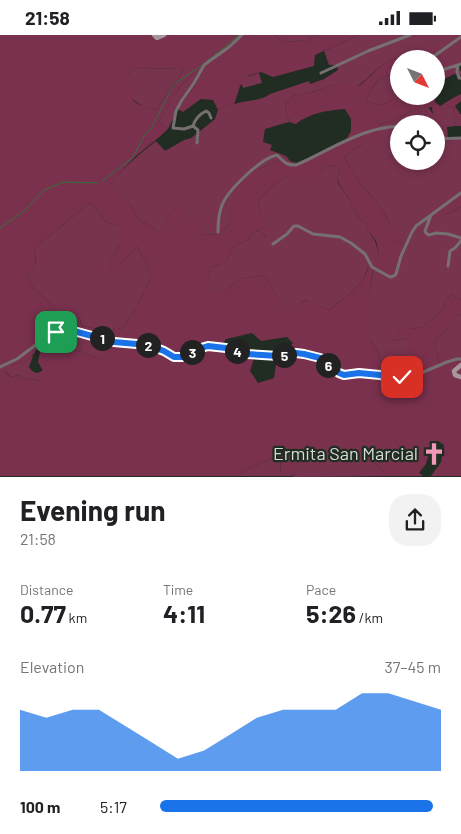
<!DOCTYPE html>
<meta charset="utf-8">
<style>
:root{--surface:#fff;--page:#f2f2f2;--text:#202124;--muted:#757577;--accent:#1a73e8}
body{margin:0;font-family:Barlow,sans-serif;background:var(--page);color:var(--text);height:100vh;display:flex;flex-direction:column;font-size:19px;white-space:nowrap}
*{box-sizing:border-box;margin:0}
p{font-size:16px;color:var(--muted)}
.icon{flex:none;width:28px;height:28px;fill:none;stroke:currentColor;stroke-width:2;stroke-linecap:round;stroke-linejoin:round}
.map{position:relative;height:442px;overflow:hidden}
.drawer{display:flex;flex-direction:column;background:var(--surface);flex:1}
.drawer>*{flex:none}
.needle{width:32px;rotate:132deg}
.controls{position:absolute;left:390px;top:15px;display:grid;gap:10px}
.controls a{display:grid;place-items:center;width:55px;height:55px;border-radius:50%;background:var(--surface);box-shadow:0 2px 8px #0003;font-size:25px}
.pin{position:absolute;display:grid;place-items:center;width:42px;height:42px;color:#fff;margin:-21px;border-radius:10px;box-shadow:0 2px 8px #0006}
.km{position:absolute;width:25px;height:25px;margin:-12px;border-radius:50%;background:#222;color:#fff;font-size:14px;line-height:25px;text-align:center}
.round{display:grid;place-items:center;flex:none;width:52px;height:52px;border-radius:20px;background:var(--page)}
.head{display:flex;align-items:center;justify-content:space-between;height:85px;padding:0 20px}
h1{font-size:28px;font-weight:700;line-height:38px}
.metrics{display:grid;grid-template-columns:repeat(3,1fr);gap:8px;height:85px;padding:5px 20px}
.metrics div{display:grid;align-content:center}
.metrics b{font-size:25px;font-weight:700}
.metrics small{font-size:14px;font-weight:400}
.metrics p{font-size:14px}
.chart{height:140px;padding:10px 20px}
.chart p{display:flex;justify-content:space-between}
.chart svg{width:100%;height:90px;margin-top:5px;fill:var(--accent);opacity:.7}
ul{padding:0 20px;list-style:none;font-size:16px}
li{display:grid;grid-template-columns:80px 60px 1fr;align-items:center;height:38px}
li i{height:12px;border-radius:6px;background:var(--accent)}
.status{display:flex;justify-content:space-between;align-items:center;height:35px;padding:0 25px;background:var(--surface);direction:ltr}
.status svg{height:14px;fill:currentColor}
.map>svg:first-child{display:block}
</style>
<div class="status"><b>21:58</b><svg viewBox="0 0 49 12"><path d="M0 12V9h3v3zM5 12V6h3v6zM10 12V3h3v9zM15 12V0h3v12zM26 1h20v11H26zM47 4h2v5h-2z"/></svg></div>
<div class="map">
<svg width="461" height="442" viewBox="0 0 461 442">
<rect width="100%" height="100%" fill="#212c22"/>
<path fill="#78334e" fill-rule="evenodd" d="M275,0h42l-12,7 -3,-2c-11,2 -20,4 -27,-5z
M359,0h102v29l-3,1 3,7v4l-7,-2 -2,-5 -16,3v-13h-7l-12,-8 -30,10 -29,25 -26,-1 -16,6 -23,5 -8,7 4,19 -24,7 -2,13 9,3 -2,5 16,6 -29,14 -26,52 -12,12 -18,1 -10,-14 -8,-3 -12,-7 -13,24 -3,-6 -18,-11 -5,-12 -25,-18c15,-19 31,-33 49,-47l9,10 19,-11 7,-2 8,-6 16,-13 3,-9c7,-2 13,-5 20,-7 10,-3 24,-2 32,-9l39,-13 1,3 14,-5 14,-9 -1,-5h-8l-5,-14z
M137,32l3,2 40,-1 3,3 -27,39c-26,-8 -22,-8 -30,-33z
M399,34v27h2l-19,9 -16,-4c2,-6 9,-18 14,-22 6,-5 12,-2 19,-10z
M200,35l-5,15 -17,24 -10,20 -9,-7c10,-18 22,-43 41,-52z
M259,38l3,10 -19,5 -3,-9z
M453,71l2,20 -8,1 1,12h13v54l-16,22 16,-8v93l-10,-6 -5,5 -4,11 -20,17 -11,2 -19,12 14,-2v29l-17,3 -7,-5 -4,-14 -8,-13v-49l3,-20 -5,-3 -5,13 -10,11 -24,19 -22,-10 -23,10 -19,-35 -25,4 -13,10 -23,5 6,-26 16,-6 7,-15 16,-8 4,-6 7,-3 6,8 -8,-37 13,-14 16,-10 34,-4 5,-8 13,2 -2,14 12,18 9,19 8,5 1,6 8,12 4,13 -4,5 30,-15 -9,-4 -6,-16 -9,-17 -21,-24 -16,-26 10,-8 24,-13v-11l15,-4 19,-11 16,-3 5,7zM399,89h37v37h-37z
M91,167l15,20 13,4v19l-11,20 14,-2 15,-16 9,15 5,15 -15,30 -13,21 -19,3 -21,-5 -6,-13 -22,-6 -21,-18 -7,-13 8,-9 1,-20z
M461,279v45l-21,6 -6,-24 15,-13v-7z
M73,299l12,1 23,10 -3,10 -10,3 -12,-6 -11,-2 -4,-9z
M33,321l-4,11 3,4 5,2 5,-2v10l-18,-3 -6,-3 -7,2 -6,-6 3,-4 18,-6z
M333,413l42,15 8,8 2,5 -91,1 3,-12z
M280,419l1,22h-47z"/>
<path fill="#7a314e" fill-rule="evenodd" d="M0,0h275c7,9 16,7 27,5l3,2 12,-7h42l-44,20 -1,11 -41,11 -12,-5 -13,4 -8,10 -6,19 -16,5 -5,-10 -12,-1 -18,13 -5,-3 17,-24 5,-14c-18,6 -31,34 -41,51l9,7c-10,10 -22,18 -33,28 -10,10 -19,20 -27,30l24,19 5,12 18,11 3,5 13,-23 5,-8 6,7 1,8 19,4 -1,13 18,-1 12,-12 -2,-8 6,-26 22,-18 29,-14 4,5 7,2 49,-23 5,-9v-12l-6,-10c-16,1 -36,4 -49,15l-7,-2 -4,-19 8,-7 23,-5 16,-6 14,-3 13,4 28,-25 28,-10 11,-1 5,7 -2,2h-30v10c-7,8 -13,5 -19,10 -5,3 -12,16 -14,22l16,4 19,-9h33l1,6 5,4 13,-8 8,-4v7l-6,5 5,8h1v12h-6l-2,-20 -20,9 -1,-8 -20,3 -19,11 -15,4 1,11 -25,13 -10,8 16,26 21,24 9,17 9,5 -3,11 9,4 -12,32 -21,-11 3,-6 4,-5 -3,-13 -9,-12 -1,-6 -8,-5 -9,-19 -12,-19 2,-13 -13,-2 -5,8 -14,14 -20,-10 -16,10 -13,14 5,21 7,4 1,8 -4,4 -8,-8 -6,3 -4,6 -16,8 -7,15 -16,6 -5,25 22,-4 13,-10 25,-4 19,34 24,-9 21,10 24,-19 10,-11 6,-14 4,3 -3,21v49l8,13 4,14 7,5 17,-3v-29l-14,2 5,-11 6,-5 8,4 11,-2 20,-17 4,-11 5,-5 10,6v14l-11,7 -1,7 -15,13 6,24 21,-6v117h-30l10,-14 3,-17 -6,-4 -7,6 -5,17 -7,9 4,3h-38l-2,-5 -8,-8 -42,-15 -35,17 -4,11h-13l-1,-22 -46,22h-234zM137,32l3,2 40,-1 3,3 -27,39 -18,-6 -5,-4 8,-19 -14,-5zM91,167l15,20 13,4v19l-11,20v11l14,-13 15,-16 9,15 5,15 -15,30 -13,21 -19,3 -21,-5 -6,-13 -14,-9 -8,3 -21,-18 -7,-13 8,-9 1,-20zM252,298l9,8 26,-4 6,6 -16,14 -3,21 -16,5 -8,-12 5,-16 -34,-10 5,-6zM73,299l12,2 23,9 -3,9 -10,4 -12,-6 -11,-2 -4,-9zM38,314l2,4 -2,9 4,7v12l-18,-3 -6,-3 -7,2 -4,-3 -2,-3c10,-11 23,-4 31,-21z
M453,33l1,6 -15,8 2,5 -5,3v-18z
M461,159v13l-16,8 -8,2 -4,-2z"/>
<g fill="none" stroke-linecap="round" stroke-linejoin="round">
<path stroke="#2e713c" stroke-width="1" d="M206,27l33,-27
M101,147l32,-25 11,-21 8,-9 21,-41 4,-4 24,-16
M0,193l24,-17 20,-21 19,-8 34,1"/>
<path stroke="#777072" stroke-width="3" d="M430,24l31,-22
M458,31l-1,5 2,7h2
M436,37l25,-8
M321,38l47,-22 42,-16
M193,91c2,-7 7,-12 13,-15l3,2 2,5
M436,104l25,-1
M197,108l1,-13 -5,-4 -9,3 -11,-1 3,-17 6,-11 12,-17 10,-18 25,-18 13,-12
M431,180l-6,16 1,2 3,2 7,-2 12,1 13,4
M218,197c0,-8 1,-19 4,-27 6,-15 39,-47 55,-50 6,6 10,11 19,10 24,-10 46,-25 72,-33 10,-4 20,-5 31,-6
M273,209l14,-10 7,-8h4l15,8 27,3 11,6 14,11 7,13 18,10 4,-1 2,-2 5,-18 11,-24 4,-6 45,-33
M448,231l2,-15 5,-3 6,-7
M0,332l17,-8 16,-12 7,-6 16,-9 14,-2 43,12 35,3 16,6 11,6h7l15,-8 11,-3 18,2 21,6 15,1 16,1 18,-3 24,5 19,15 5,2 15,-2 21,2 11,3 12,-1 18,-4 26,-11 10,-3h4"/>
<path stroke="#a4989b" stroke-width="4.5" d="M154,0l3,3 7,-3
M461,330l-7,6 1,4 6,2"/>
</g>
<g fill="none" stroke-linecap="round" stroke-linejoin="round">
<defs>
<path id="route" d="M56,297l14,-2 44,12 34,3 16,6 10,6h8l16,-8 10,-3 18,2 21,6 15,1 16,1 18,-3 8,1 16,4 19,15 5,2 15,-2 21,2 11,3 11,-1"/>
</defs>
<use href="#route" stroke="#fff" stroke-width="10"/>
<use href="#route" stroke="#1a73e8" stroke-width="6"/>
</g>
<defs>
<symbol id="church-bare" viewBox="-9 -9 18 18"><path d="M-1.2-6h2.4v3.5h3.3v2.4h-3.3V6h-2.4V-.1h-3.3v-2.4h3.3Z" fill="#ef9ab7" stroke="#212c22" stroke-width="2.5" paint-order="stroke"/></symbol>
</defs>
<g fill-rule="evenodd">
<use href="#church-bare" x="418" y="403" width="32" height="32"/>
</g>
<g text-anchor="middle" stroke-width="4.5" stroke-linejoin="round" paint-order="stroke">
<g font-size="18" fill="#d6ddd7" stroke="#212c22" text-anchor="end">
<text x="418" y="425">Ermita San Marcial</text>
</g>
</g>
</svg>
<div class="controls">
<a><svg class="needle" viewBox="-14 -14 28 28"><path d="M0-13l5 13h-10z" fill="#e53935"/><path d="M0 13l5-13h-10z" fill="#757577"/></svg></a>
<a><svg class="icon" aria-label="locate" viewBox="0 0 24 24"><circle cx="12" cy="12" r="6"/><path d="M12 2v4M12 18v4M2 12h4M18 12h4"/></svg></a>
</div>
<div class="pin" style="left:56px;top:297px;background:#1e9e55"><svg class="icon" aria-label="arrive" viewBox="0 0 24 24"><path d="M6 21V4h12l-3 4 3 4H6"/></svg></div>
<div class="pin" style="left:402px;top:342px;background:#d93025"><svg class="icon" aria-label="check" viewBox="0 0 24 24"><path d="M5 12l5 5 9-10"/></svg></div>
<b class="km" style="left:102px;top:303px">1</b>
<b class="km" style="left:148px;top:310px">2</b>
<b class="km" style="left:192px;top:317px">3</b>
<b class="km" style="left:237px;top:316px">4</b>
<b class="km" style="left:284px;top:320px">5</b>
<b class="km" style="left:328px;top:330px">6</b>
</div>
<section class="drawer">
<div class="head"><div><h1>Evening run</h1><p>21:58</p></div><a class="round"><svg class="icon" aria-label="share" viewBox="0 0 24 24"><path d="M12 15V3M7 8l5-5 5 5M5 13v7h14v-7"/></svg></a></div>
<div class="metrics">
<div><p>Distance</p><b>0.77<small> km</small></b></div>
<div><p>Time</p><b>4:11</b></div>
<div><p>Pace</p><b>5:26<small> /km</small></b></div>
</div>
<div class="chart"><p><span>Elevation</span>37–45 m</p>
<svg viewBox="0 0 160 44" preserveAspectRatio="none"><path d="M0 44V14L10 18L20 14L30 14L40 22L50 30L60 38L70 34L80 26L90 18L100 14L110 14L120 14L130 6L140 6L150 10L160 14V44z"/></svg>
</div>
<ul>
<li><b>100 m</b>5:17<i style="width:97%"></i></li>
</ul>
</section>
